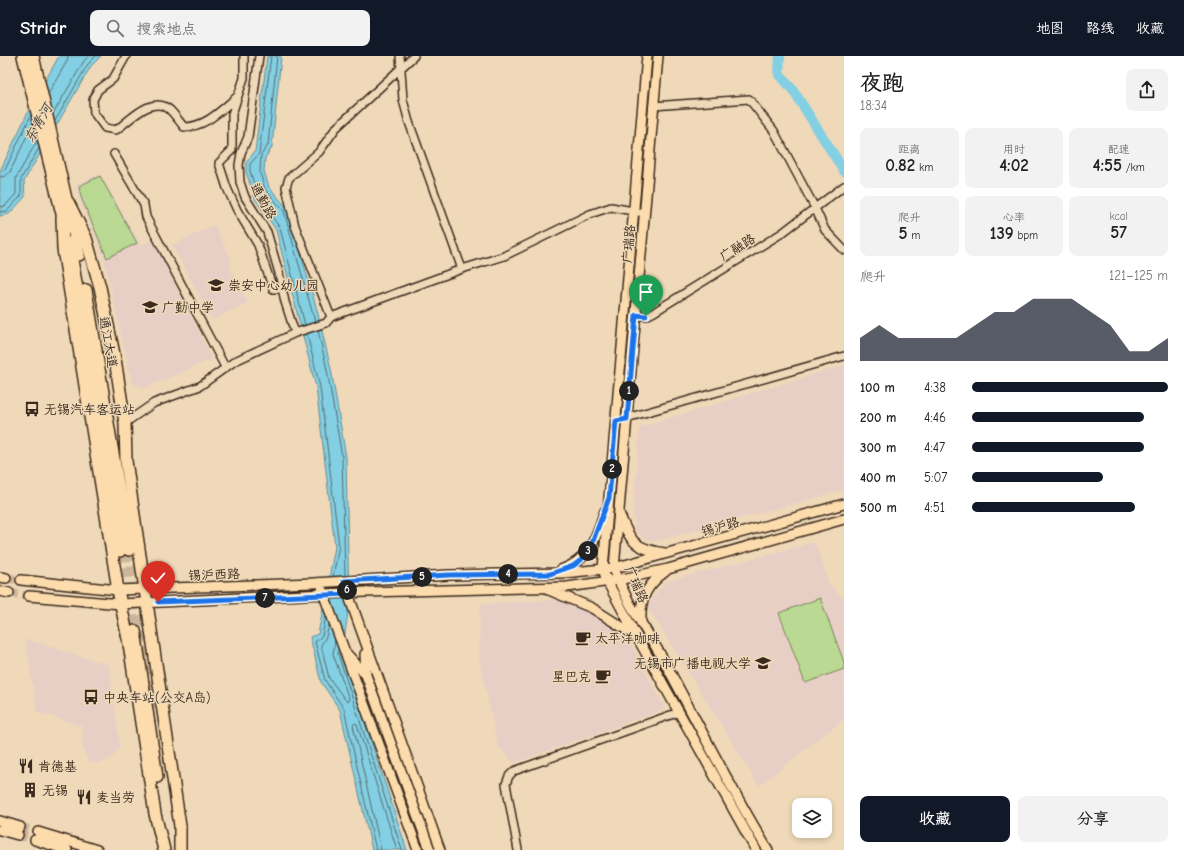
<!DOCTYPE html>
<html lang="zh">
<meta charset="utf-8">
<style>
:root{--surface:#fff;--page:#f2f2f2;--text:#222;--muted:#767676;--accent:#111827}
body{margin:0;font-family:"Comic Neue","LXGW WenKai TC",sans-serif;background:var(--page);color:var(--text);height:100vh;display:flex;flex-direction:column;font-size:15px;white-space:nowrap}
*{box-sizing:border-box;margin:0}
p{font-size:13px;color:var(--muted)}
.icon{flex:none;width:22px;height:22px;fill:none;stroke:currentColor;stroke-width:2;stroke-linecap:round;stroke-linejoin:round}
.map{position:relative;flex:1;overflow:hidden}
.drawer{display:flex;flex-direction:column;background:var(--surface);width:340px}
.drawer>*{flex:none}
.tools{position:absolute;left:792px;top:742px;display:grid;gap:8px}
.tools a{display:grid;place-items:center;width:40px;height:40px;border-radius:8px;background:var(--surface);box-shadow:0 2px 6px #0003;font-size:20px}
.pin{position:absolute;display:grid;place-items:center;width:34px;height:34px;color:#fff;margin:-41px -17px;border-radius:50% 50% 50% 0;rotate:-45deg;box-shadow:0 0 4px #0007}
.pin .icon{rotate:45deg}
.km{position:absolute;width:20px;height:20px;margin:-10px;border-radius:50%;background:#222;color:#fff;font-size:11px;line-height:20px;text-align:center}
.round{display:grid;place-items:center;flex:none;width:42px;height:42px;border-radius:8px;background:var(--page)}
.summary{display:flex;align-items:center;justify-content:space-between;height:68px;padding:0 16px}
h1{font-size:22px;font-weight:700;line-height:30px}
.figures{display:grid;grid-template-columns:repeat(3,1fr);gap:6px;height:68px;padding:4px 16px}
.figures div{display:grid;align-content:center;border-radius:8px;background:var(--page);text-align:center}
.figures b{font-size:17px;font-weight:700}
.figures small{font-size:11px;font-weight:400}
.figures p{font-size:11px}
.chart{height:112px;padding:8px 16px}
.chart p{display:flex;justify-content:space-between}
.chart svg{width:100%;height:72px;margin-top:4px;fill:var(--accent);opacity:.7}
.cta{display:flex;gap:8px;margin-top:auto;padding:8px 16px}
.cta a{flex:1;height:46px;border-radius:8px;background:var(--accent);color:#fff;font-size:16px;font-weight:700;line-height:46px;text-align:center}
.cta a+a{background:var(--page);color:var(--text)}
ul{padding:0 16px;list-style:none;font-size:13px}
li{display:grid;grid-template-columns:64px 48px 1fr;align-items:center;height:30px}
li i{height:10px;border-radius:5px;background:var(--accent)}
header{display:flex;align-items:center;gap:24px;box-sizing:border-box;height:56px;padding:0 20px;background:var(--accent);color:#fff}
header strong{font-size:19px}
nav{display:flex;gap:22px;margin-inline-start:auto;font-size:14px}
.search{width:280px;height:36px;background:var(--page);display:flex;align-items:center;gap:10px;box-sizing:border-box;padding:0 14px;border-radius:8px;color:var(--muted);font-size:15px}
main{display:flex;flex:1;min-height:0}
.map>svg:first-child{display:block}
</style>
<header>
<strong>Stridr</strong>
<div class="search"><svg class="icon" aria-label="search" viewBox="0 0 24 24"><circle cx="10" cy="10" r="6"/><path d="M15 15l6 6"/></svg>搜索地点</div>
<nav><a>地图</a><a>路线</a><a>收藏</a></nav>
</header>
<main>
<div class="map">
<svg width="844" height="794" viewBox="0 0 844 794">
<rect width="100%" height="100%" fill="#efd9b8"/>
<filter id="ink" filterUnits="userSpaceOnUse"><feTurbulence type="fractalNoise" baseFrequency=".025" numOctaves="2"/><feDisplacementMap in="SourceGraphic" scale="8" xChannelSelector="R" yChannelSelector="G"/><feConvolveMatrix kernelMatrix="1 2 1 2 8 2 1 2 1" color-interpolation-filters="sRGB"/></filter>
<g filter="url(#ink)">
<path fill="#e8cfc6" d="M100,118l41,71 12,-6 59,120 -67,29 -13,-5 -29,-128 -25,-58 -2,-13z
M214,169l17,33 -1,9 18,36 -36,17 -40,-75z
M844,309v125l-187,51 -13,-2 -9,-9 -2,-20 7,-83z
M815,486l14,42 15,15v120l-85,67 -112,-180 18,-24z
M564,543l52,26 12,12 37,72 -151,54 -16,-17 -19,-86 1,-56z
M25,583l84,26 11,82 -8,11 -12,5 -12,-1 -6,-16v-20l-45,-14z"/>
<path fill="#bada93" stroke="#7a8258" d="M100,120l37,67 -30,15 -26,-61 -2,-11z
M820,542l24,64v7l-39,14 -26,-70z"/>
<path fill="#83cfe3" stroke="#668d94" d="M59,0h42l-10,10 -67,115 1,16 -16,17 -9,2v-45l28,-59z
M267,0h14l-9,91 -7,11 -1,13 5,16 19,22 29,101 14,59 15,88 3,149 -7,47 65,197h-35l-32,-140 -19,-28 -11,-45 8,-3 17,-87 -19,-160 -40,-157 -21,-31 -9,-27v-9l9,-12z"/>
<g fill="none" stroke-linecap="round" stroke-linejoin="round">
<path stroke="#586c6d" stroke-width="1" d="M271,0l-12,98 -9,10v7l8,26 22,31 25,97
M277,0l-9,89 -7,10 -1,18 5,16 19,22 31,111
M48,38l19,-33 1,-5
M53,58l31,-53 5,-5
M55,65l33,-57 8,-8
M0,116l5,-2 26,-55
M0,121l5,-1 5,-4 23,-49
M0,151l5,-1 11,-12v-16l21,-37
M0,156l7,-1 14,-15v-17l18,-31
M318,274l9,40 15,87 3,119
M307,278l13,53 19,159 -6,30
M326,560l-4,20 -7,6 10,38 19,29 32,141
M329,569l-3,12 -5,8 8,33 18,24 2,-3 -16,-45 2,-14
M338,594v4l64,196
M381,794l-28,-125 2,-2 2,1 40,126"/>
<path stroke="#83cfe3" stroke-width="10" d="M780,0l-1,18 14,16 51,81"/>
<path stroke="#cbb699" stroke-width="9" stroke-dasharray="9 4.5" stroke-linecap="butt" d="M6,522l15,2
M9,537l20,3
M20,771l18,5
M18,779l17,5"/>
<path stroke="#cbb699" stroke-width="11" stroke-dasharray="11 5.5" stroke-linecap="butt" d="M129,494l27,157
M120,495l15,80"/>
<defs>
<path id="minor" d="M126,0l-13,23 -15,11 -5,10 1,13 11,15 11,2c14,-10 37,-36 54,-20 5,5 9,11 14,17 22,0 37,-17 54,-31
M244,0v22l-12,36v36l-13,13 8,25 10,22 21,35 15,44h9
M259,0l-11,81 -7,16 -2,12 1,17 5,15 22,35 12,41 6,29 10,31
M400,0l3,44 6,22 53,147
M653,50l96,-7 25,32 41,77 10,22 19,20
M114,98l30,51 2,12 79,150
M636,259l10,1 8,-4 128,-79 62,-47
M331,261l-36,-91 -9,-39 3,-9 30,-26 17,-24 78,-72
M616,365l228,-65
M125,367l29,-20 46,-17 35,-25 60,-28 31,-10 5,-6 131,-48 42,-13 86,-42 21,-7 33,6
M518,794l-12,-66 3,-8 5,-5 165,-59"/>
<path id="major" d="M647,0l-44,513 4,12 30,56 119,213
M658,0l-44,512c11,33 32,61 49,91 35,64 67,129 105,191
M619,457c11,28 15,36 46,40
M561,514c30,-11 34,-31 44,-59
M0,521l6,1
M21,524l97,10 195,-7 136,-8 114,-2 51,-5 230,-64
M346,532l94,262
M322,534l23,62 21,23 -1,-21
M549,534l43,18 41,26
M0,535l9,2
M29,540l92,8 244,-12 202,-5 51,-7 50,-11 176,-50
M641,564c-1,-23 6,-35 25,-49
M345,596l73,198
M0,765l20,6
M0,774l18,5
M38,776l59,18
M35,784l32,10"/>
<path id="highway" d="M23,0l41,166
M33,0l46,199
M68,146l18,36 14,49 15,72 10,64 1,38 54,365v24
M62,161l1,32 55,341 11,54 26,170 9,36
M69,187l29,164 22,144
M86,234l43,260
M135,575l22,146"/>
</defs>
<use href="#minor" stroke="#3b2a1e" stroke-width="10"/>
<use href="#major" stroke="#3b2a1e" stroke-width="12"/>
<use href="#highway" stroke="#3b2a1e" stroke-width="14"/>
<use href="#minor" stroke="#efd9b8" stroke-width="7"/>
<use href="#major" stroke="#fcdcac" stroke-width="9"/>
<use href="#highway" stroke="#fcdcac" stroke-width="11"/>
<defs>
<path id="major-bridge" d="M366,619l64,175"/>
</defs>
<use href="#major-bridge" stroke="#3b2a1e" stroke-width="12" stroke-linecap="butt"/>
<use href="#major-bridge" stroke="#fcdcac" stroke-width="9"/>
</g>
</g>
<g fill="none" stroke-linecap="round" stroke-linejoin="round" filter="url(#ink)">
<defs>
<path id="route" d="M158,546l190,-8 -4,-13 105,-6 101,-1 23,-8 8,-6 10,-14 18,-48 7,-77 11,-2 9,-104 10,1"/>
</defs>
<use href="#route" stroke="#fff" stroke-width="8"/>
<use href="#route" stroke="#1a73e8" stroke-width="5"/>
</g>
<defs>
<symbol id="school-bare" viewBox="-9 -9 18 18"><path d="M0-5L7-2L0 1L-7-2ZM-4 1L0 2.5L4 1V4Q0 6-4 4Z" fill="#3b2a1e" stroke="#efd9b8" stroke-width="2.5" paint-order="stroke"/></symbol>
<symbol id="bus-bare" viewBox="-9 -9 18 18"><path d="M-5-6H5V4H4V6H2V4H-2V6H-4V4H-5ZM-3.5-4V0h7V-4ZM-3.5 1.2v1.5H-2V1.2ZM2 1.2v1.5H3.5V1.2Z" fill="#3b2a1e" stroke="#efd9b8" stroke-width="2.5" paint-order="stroke"/></symbol>
<symbol id="cafe-bare" viewBox="-9 -9 18 18"><path d="M-5.5-4.5H6V0H3Q3 3.5 0 3.5H-2.5Q-5.5 3.5-5.5 0ZM3-3.2v2h1.7v-2ZM-6 4.5H4V6H-6Z" fill="#3b2a1e" stroke="#efd9b8" stroke-width="2.5" paint-order="stroke"/></symbol>
<symbol id="restaurant-bare" viewBox="-9 -9 18 18"><path d="M-5-6h1v4h1v-4h1v4h1v-4h1v5L-1.5 .5V6h-2V.5L-5-1ZM5-6V6H3V1.5H1.5Q1.5-4 5-6Z" fill="#3b2a1e" stroke="#efd9b8" stroke-width="2.5" paint-order="stroke"/></symbol>
<symbol id="building-bare" viewBox="-9 -9 18 18"><path d="M-4-6H4V6H1V3H-1V6H-4ZM-2.5-4.3h1.7v1.8h-1.7ZM.8-4.3h1.7v1.8H.8ZM-2.5-1h1.7V.8h-1.7ZM.8-1h1.7V.8H.8Z" fill="#3b2a1e" stroke="#efd9b8" stroke-width="2.5" paint-order="stroke"/></symbol>
</defs>
<g fill-rule="evenodd">
<use href="#school-bare" x="205" y="218" width="22" height="22"/>
<use href="#school-bare" x="139" y="240" width="22" height="22"/>
<use href="#bus-bare" x="21" y="342" width="22" height="22"/>
<use href="#cafe-bare" x="572" y="571" width="22" height="22"/>
<use href="#school-bare" x="752" y="596" width="22" height="22"/>
<use href="#cafe-bare" x="592" y="609" width="22" height="22"/>
<use href="#bus-bare" x="80" y="630" width="22" height="22"/>
<use href="#restaurant-bare" x="15" y="699" width="22" height="22"/>
<use href="#building-bare" x="19" y="723" width="22" height="22"/>
<use href="#restaurant-bare" x="73" y="730" width="22" height="22"/>
</g>
<g text-anchor="middle" stroke-width="3" stroke-linejoin="round" paint-order="stroke">
<g font-size="13" fill="#3b2a1e" stroke="#efd9b8">
<text transform="translate(264 145) rotate(61)" y="5">通勤路</text>
<text transform="translate(628 188) rotate(-85)" y="5">广瑞路</text>
<text transform="translate(737 191) rotate(-32)" y="5">广融路</text>
<text transform="translate(109 286) rotate(80)" y="5">通江大道</text>
<text transform="translate(720 470) rotate(-16)" y="5">锡沪路</text>
<text transform="translate(214 518) rotate(-2)" y="5">锡沪西路</text>
<text transform="translate(637 528) rotate(66)" y="5">广瑞路</text>
</g>
<g font-size="13" fill="#3b2a1e" stroke="#efd9b8" text-anchor="start">
<text x="228" y="234">崇安中心幼儿园</text>
<text x="162" y="256">广勤中学</text>
<text x="44" y="358">无锡汽车客运站</text>
<text x="595" y="587">太平洋咖啡</text>
<text x="751" y="612" text-anchor="end">无锡市广播电视大学</text>
<text x="591" y="625" text-anchor="end">星巴克</text>
<text x="103" y="646">中央车站(公交A岛)</text>
<text x="38" y="715">肯德基</text>
<text x="42" y="739">无锡</text>
<text x="96" y="746">麦当劳</text>
</g>
<g font-size="14" font-style="italic" fill="#46433c" stroke="#efd9b8">
<text transform="translate(38 67) rotate(-60)" y="5">东青河</text>
</g>
</g>
</svg>
<div class="tools">
<a><svg class="icon" aria-label="layers" viewBox="0 0 24 24"><path d="M12 4l9 5-9 5-9-5zM3 14l9 5 9-5"/></svg></a>
</div>
<div class="pin" style="left:646px;top:260px;background:#1e9e55"><svg class="icon" aria-label="arrive" viewBox="0 0 24 24"><path d="M6 21V4h12l-3 4 3 4H6"/></svg></div>
<div class="pin" style="left:158px;top:546px;background:#d93025"><svg class="icon" aria-label="check" viewBox="0 0 24 24"><path d="M5 12l5 5 9-10"/></svg></div>
<b class="km" style="left:629px;top:335px">1</b>
<b class="km" style="left:612px;top:413px">2</b>
<b class="km" style="left:588px;top:495px">3</b>
<b class="km" style="left:508px;top:518px">4</b>
<b class="km" style="left:422px;top:521px">5</b>
<b class="km" style="left:347px;top:534px">6</b>
<b class="km" style="left:265px;top:542px">7</b>
</div>
<section class="drawer">
<div class="summary"><div><h1>夜跑</h1><p>18:34</p></div><a class="round"><svg class="icon" aria-label="share" viewBox="0 0 24 24"><path d="M12 15V3M7 8l5-5 5 5M5 13v7h14v-7"/></svg></a></div>
<div class="figures">
<div><p>距离</p><b>0.82<small> km</small></b></div>
<div><p>用时</p><b>4:02</b></div>
<div><p>配速</p><b>4:55<small> /km</small></b></div>
</div>
<div class="figures">
<div><p>爬升</p><b>5<small> m</small></b></div>
<div><p>心率</p><b>139<small> bpm</small></b></div>
<div><p>kcal</p><b>57</b></div>
</div>
<div class="chart"><p><span>爬升</span>121–125 m</p>
<svg viewBox="0 0 160 44" preserveAspectRatio="none"><path d="M0 44V30L10 22L20 30L30 30L40 30L50 30L60 22L70 14L80 14L90 6L100 6L110 6L120 14L130 22L140 38L150 38L160 30V44z"/></svg>
</div>
<ul>
<li><b>100 m</b>4:38<i style="width:100%"></i></li>
<li><b>200 m</b>4:46<i style="width:88%"></i></li>
<li><b>300 m</b>4:47<i style="width:88%"></i></li>
<li><b>400 m</b>5:07<i style="width:67%"></i></li>
<li><b>500 m</b>4:51<i style="width:83%"></i></li>
</ul>
<div class="cta"><a>收藏</a><a>分享</a></div>
</section>
</main>
